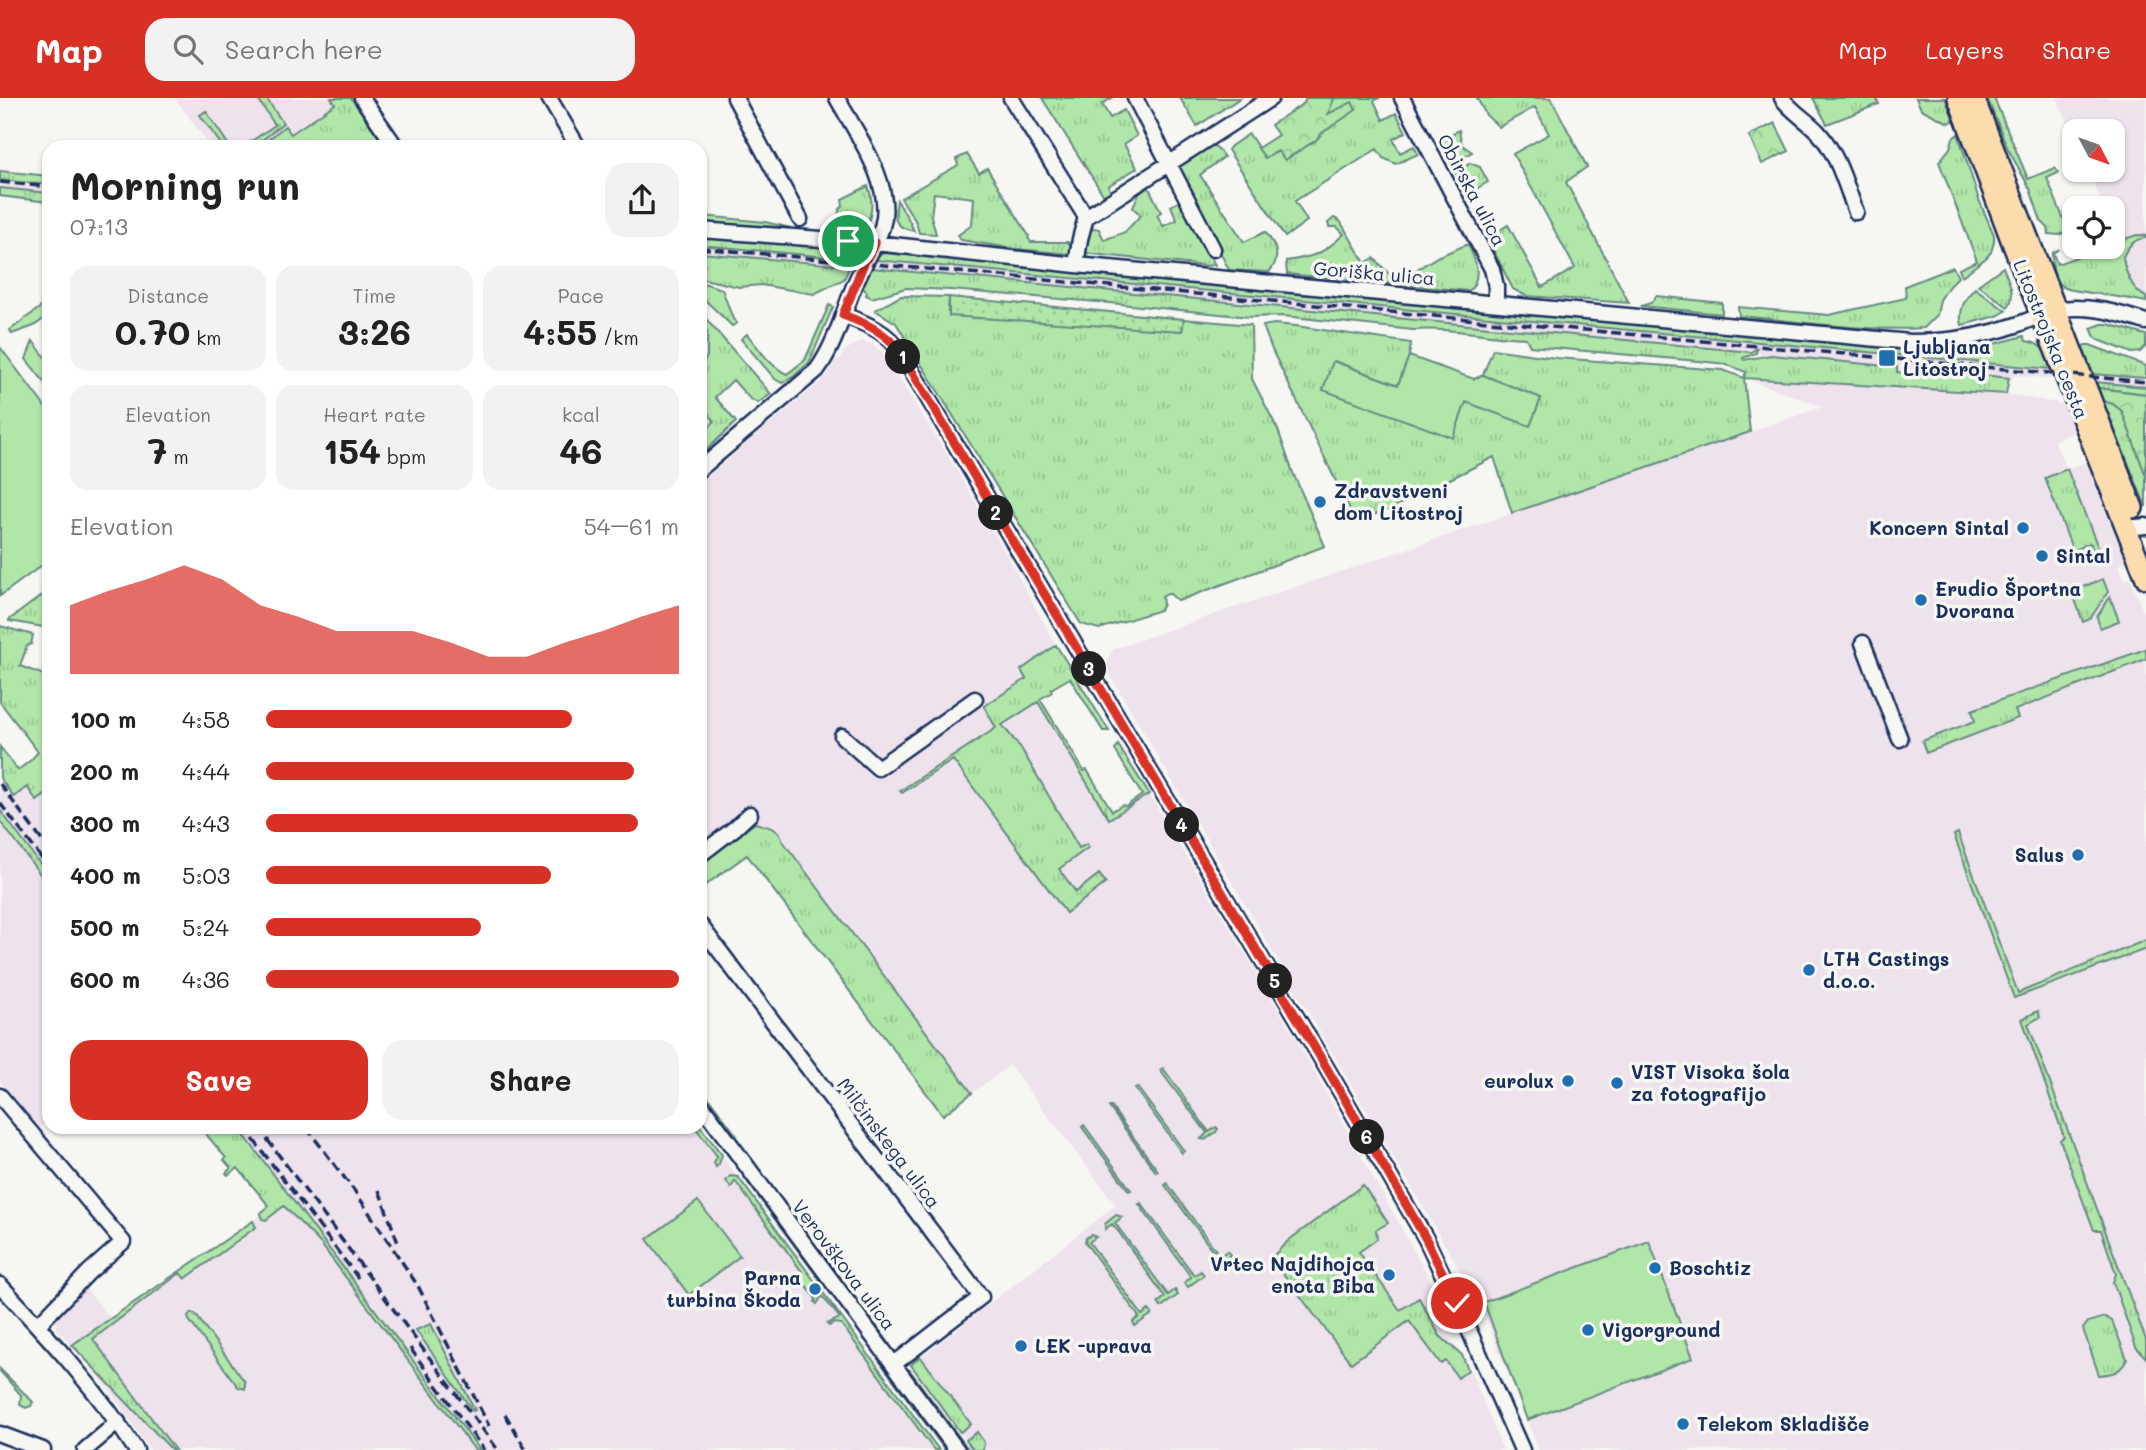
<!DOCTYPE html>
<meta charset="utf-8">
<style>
:root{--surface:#fff;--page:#f2f2f2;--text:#222;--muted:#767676;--accent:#d93025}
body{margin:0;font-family:Mali,sans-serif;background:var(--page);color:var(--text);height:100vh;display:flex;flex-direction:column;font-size:26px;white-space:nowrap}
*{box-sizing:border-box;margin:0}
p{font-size:23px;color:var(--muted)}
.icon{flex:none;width:38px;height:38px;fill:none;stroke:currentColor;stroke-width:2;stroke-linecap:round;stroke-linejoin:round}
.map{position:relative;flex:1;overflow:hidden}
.side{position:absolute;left:42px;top:42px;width:665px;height:994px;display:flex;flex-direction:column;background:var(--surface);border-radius:21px;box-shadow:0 2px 5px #0004}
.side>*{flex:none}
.needle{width:46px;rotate:131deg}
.buttons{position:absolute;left:2062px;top:21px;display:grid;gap:14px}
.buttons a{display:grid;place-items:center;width:63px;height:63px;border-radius:14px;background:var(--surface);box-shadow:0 2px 5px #0004;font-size:35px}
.pin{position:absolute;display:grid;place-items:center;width:60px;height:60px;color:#fff;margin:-30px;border:4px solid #fff;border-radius:50%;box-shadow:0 2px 7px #0007}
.km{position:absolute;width:35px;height:35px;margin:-18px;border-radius:50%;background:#222;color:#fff;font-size:19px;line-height:35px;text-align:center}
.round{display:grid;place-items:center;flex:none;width:74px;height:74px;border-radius:21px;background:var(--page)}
.summary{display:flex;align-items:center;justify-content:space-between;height:119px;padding:0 28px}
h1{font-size:38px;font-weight:700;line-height:52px}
.metrics{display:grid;grid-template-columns:repeat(3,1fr);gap:10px;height:119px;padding:7px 28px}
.metrics div{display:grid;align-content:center;border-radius:18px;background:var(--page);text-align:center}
.metrics b{font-size:35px;font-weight:700}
.metrics small{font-size:19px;font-weight:400}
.metrics p{font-size:19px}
.chart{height:196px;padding:14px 28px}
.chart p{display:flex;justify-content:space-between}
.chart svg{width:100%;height:126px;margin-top:7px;fill:var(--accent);opacity:.7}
.cta{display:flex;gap:14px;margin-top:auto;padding:14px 28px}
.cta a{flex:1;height:80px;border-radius:21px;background:var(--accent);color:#fff;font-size:28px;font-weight:700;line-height:80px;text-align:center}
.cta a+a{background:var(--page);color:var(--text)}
ul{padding:0 28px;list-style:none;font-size:23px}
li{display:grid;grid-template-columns:112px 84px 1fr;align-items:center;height:52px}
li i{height:18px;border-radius:9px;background:var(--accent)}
header{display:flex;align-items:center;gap:42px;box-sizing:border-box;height:98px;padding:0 35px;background:var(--accent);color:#fff}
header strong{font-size:33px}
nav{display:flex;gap:38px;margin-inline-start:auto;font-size:24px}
.search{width:490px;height:63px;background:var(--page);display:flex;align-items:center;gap:18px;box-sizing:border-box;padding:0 24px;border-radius:21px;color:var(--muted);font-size:26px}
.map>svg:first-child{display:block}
</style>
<header>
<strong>Map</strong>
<div class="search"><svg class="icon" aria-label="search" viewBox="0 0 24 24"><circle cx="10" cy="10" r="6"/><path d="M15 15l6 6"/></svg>Search here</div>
<nav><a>Map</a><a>Layers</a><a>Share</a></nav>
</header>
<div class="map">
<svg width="2146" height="1352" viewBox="0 0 2146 1352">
<defs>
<pattern id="grass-tufts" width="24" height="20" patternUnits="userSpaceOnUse" patternTransform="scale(1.75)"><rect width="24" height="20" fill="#b0e6a8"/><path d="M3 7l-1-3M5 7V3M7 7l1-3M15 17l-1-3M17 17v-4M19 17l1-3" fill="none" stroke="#97c693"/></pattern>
<pattern id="forest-crowns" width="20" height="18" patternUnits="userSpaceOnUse" patternTransform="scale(1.75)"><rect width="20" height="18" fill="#b0e6a8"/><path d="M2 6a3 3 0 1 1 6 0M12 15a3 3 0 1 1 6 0" fill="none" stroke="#97c693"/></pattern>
<pattern id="garden-dots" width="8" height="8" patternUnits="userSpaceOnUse" patternTransform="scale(1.75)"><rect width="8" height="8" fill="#b0e6a8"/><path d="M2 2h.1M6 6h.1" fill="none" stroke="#97c693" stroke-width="1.8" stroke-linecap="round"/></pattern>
</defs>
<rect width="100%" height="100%" fill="#f6f6f2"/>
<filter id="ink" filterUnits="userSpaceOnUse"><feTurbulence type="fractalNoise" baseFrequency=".0143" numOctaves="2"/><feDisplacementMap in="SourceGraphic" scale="14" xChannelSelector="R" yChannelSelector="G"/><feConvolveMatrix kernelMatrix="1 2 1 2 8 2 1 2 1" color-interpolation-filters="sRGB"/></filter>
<g filter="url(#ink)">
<path fill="#eee2ec" d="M175,0h176l35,49h-175z
M2057,0h89v204l-15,-3 -26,-48 -1,-4h8v-39h-8l-16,-38h24v-39h-38v5z
M0,82l49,5v8l-49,-5z
M700,147l148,14 5,1 -3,6 -99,-7 -51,-6z
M875,162l1175,109 3,10 -39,-4 -1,4 -96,-11 -1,6 -19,-2v-5l-134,-12 -7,-2v-4l-5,3 -767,-71 -113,-13z
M862,243l9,3 11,8 67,106 53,89 54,98 -34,25 4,9 -42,27 12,22 -96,63 2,2 51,-33 113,153 10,-21 -17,-23 30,-22 -10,2 -58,-101 -19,-23 35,-23 72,117 40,-25 147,245 132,237 8,20 -3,12 10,23 22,26 38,93h-530l-62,-85 205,-160 -105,-138 -2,-1 -37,27 -190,-253v-5l-27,-12 -55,40v-381l116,-96 12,-12 8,-15 4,1 5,-10z
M2092,276l54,4v9l-51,-5z
M1744,280l262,16 57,10 11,28 -20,8 13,29 19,-7 37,93 2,7 -7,3 5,15 7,-2 16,41v831h-607l-59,-146 -371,-631 -2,-8 3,-12 4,-4 709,-242z
M0,680l14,18 13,-9 18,8 4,6v75l-49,-66z
M0,723l49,65v3l-5,5 5,7v220l-10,8 -39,-48z
M700,1028l239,324h-459l-242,-323z
M280,1104l40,41 155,207h-325l-42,-62 -52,-60 1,-10 28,-30 26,31z"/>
<path fill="url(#grass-tufts)" stroke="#668a83" stroke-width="2" d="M257,0h9l17,25 -29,24h-11l32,-22z
M331,0h20l35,49h-127l26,-21 6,8 44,-30z
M1042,0h70l-10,6 8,14 14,-8 13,26 -13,8 13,24 -29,18 5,9 -9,1z
M1180,0h60l-43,28z
M1334,0h45l-5,3 9,19 13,-7 10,19 -13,7 7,14 14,-7 4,8 -22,10 -13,-6 -6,-9 -82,52 12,20 -22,16 -57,-87 3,-4 18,-12 16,24 14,-7 6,9 31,-20 6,-7 33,-23 -3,-7 -25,12z
M1477,0h74l36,69 -21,15 63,121 -103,-7 -13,-7 -26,-51 21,-13 34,62 33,-19 -62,-114 36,-20 -14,-27 -36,20 -13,-12z
M1813,0h63l3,6 -52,20z
M1916,0h29l9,22 -5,3 -28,-14z
M1987,0h7l34,81 27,-11 3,5 -11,5 19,47 8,-2v6l-15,6 -10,-1 -1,-6 -7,-7 -11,-32 -23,-42z
M206,13l24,36h-7l-23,-32z
M1459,32l3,15 10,7 -20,12 -13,-23z
M1958,36l21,66 15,35v7l-3,10 -5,6 -24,18 -3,-7 18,-8 -38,-99 11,-14 3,-10z
M1211,47l5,2 8,10 -24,18 44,67 21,-10c11,13 17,26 4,40l-40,-2 -48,-97 -2,-5 2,-4z
M967,56l12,19 8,-5 42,68 -1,2 3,4h37l4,5 -1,7 -55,-5 -55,-9 -3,-5 14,-10 2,-27 -40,-5 -3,23 5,18 -17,-1 -3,-11 -15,-24 57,-33 -2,-6z
M1470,65l10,4 8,15 -20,12 -12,-20z
M0,73l49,5v9l-49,-5z
M868,88c5,14 5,27 -2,40l-11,3 -18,-1 2,-18 4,-4 -1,-7z
M1148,88l13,26 -4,3 6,11 14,-6 -6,-14 9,-5 35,64 -10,1 -121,-13 3,-21 8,-4 4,1 5,11 21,-8 16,-17 -8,-7 5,-13z
M0,90l49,5v9l-49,-6z
M897,102l12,20 5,11c-21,-4 -20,-11 -17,-31z
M703,118l62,6 26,6 -88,-5z
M1334,120l6,3 25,42 9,-5 15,16 8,3 9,-1 31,-19 31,-13c7,16 15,33 1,47l-182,-17 -1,-13c28,-4 37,-7 58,-27l-7,-7h-8l-1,-4z
M2137,137l9,1v2c-11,0 -19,9 -23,19 2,15 9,33 23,40v5c-17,-4 -35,-6 -54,-9 -31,-4 -40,-4 -40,-40l7,-4 -6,4 4,11 48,-17h7v-4z
M700,138l144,13 4,10 -148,-14z
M700,155l150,13 -6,13 -30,15 -53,-9 -22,2 -35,-8 -4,-2z
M884,155l1063,99 25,-2 52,-14 2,5c16,2 23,12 24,28l-1175,-109 3,-5z
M1953,169l5,10 -9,9 -9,14 -3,15 -13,13c-61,4 -124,-7 -185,-12l-1,-9 91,8 77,-17 -1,-12z
M2003,169c5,13 14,28 5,40l-30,-22z
M871,170l880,84 6,-4 -1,5 -13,5 1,2 27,-5 126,12v5l18,2 2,-6 92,10 -3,16 -262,-16 6,54 -238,81 -18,-56 -110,55 -22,6 -12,-8 -77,-158 -10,-26 11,-2 22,2 115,17 -2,13 -11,29 -64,-24 119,76 13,-35 64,23 11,-27 -58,-23 10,-26 63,9 167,12 21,8 2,-6 -20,-8 -28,-3 -168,-15 -4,-8c-38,-1 -74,-11 -113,-8l-111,-12 -19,-2 -33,1 -140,-14 -159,-13 -45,-2 -34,10 -6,-3 1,-3 -4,-4z
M700,184l22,7 11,30 4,4 -5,3 -32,-31z
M1975,190l31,23 -9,5 -35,9c-4,-14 3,-27 13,-37z
M901,198l48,1 -1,15 234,19 2,-12 67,6 1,54 26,51 15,43 32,73 -147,55 -9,-8 -7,4 1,7 -3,6 -61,19 -18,-5 -185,-301 -21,-13z
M1656,198l66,7v11l-81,-8 10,-3z
M49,203v14l-15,11 -22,8 -2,-4z
M829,207l4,2 -24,56 -16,14 -11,6 -7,-4 -34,-40 6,-5c11,14 24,33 40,40l18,-14z
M700,214l71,82 -13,9 -8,-4 -17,-19 -18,17 21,25 -36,34v-17l14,-18 -14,-19v-33l7,-13v-24l-7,-12z
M2102,226h6l38,11v11l-6,6 -8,1 -33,-13 -4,-3 -4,-9z
M33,243l16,21v26l-23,-29z
M2085,247h5l56,21v12l-54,-4 -9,-27z
M2095,284l51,5v7l-48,-6z
M2103,303l10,3 9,7 24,65v31z
M2067,371l36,91 -5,2 -8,-19 -17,8 -28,-73z
M2103,481l5,13 -18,27 -7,3 -11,-31z
M49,492v38l-40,-7v-1z
M2110,499l9,24 -19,7 -3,-11z
M0,528l33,9 -2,9 -4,2 -7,20 29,11v124l-4,-6 -8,6 -10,-14 -13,10 -14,-19v-31l18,23 13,-10 7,-8 -38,-50z
M1056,547l53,86h-6l-33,-53 -19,11 1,3 -12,7 44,72 3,-1 25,41 10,-6 4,1 16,-11 -27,-45 3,-5 31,49 -40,25 -71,-117 -36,23 19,23 58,100 8,-4 2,3 -30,22 17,23 23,-18 7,9 -40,30 -113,-153 -51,33 -2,-2 96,-63 -12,-22 42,-27 -5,-9z
M2146,551v10l-131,51 3,8 -92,35 -4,-12 53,-20 -3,-11z
M0,712l49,66v10l-49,-65z
M755,725c10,3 26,5 27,17l190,253 -29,22 -196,-260 -47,34v-26z
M1958,735l60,160 128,-53v9l-132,49 -60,-163z
M2038,913l2,6 -12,7 118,316v18l-10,-11 -23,-65 3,-8 -15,-44h-7l-34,-90 4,-3 -42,-118z
M1163,970l46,64 7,-5 2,2 -2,3 -11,8 -4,-1 6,-6 -47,-63z
M700,988l37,50 -3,3 -34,-47z
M1137,989l47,64 -2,2 -46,-63 -1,-2z
M1111,1008l4,6 43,59 -2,1 -47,-65z
M1084,1027l47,65 -2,1 -47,-64z
M700,1028l22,29 -3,9 -3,3 -2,-4 3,-7 -22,-29z
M200,1029h38l242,323h-5l-155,-207 -36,-37 -18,14 -4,-1 -1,-6 8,-7 -31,-38 -10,7 -2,-2 5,-5 -7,-8 2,-2z
M730,1078l8,1 201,273h-5l-93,-126 -7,-1 -5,3 -2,-2 13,-6 -18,-22 -5,8 -2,-2 1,-3 -15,-20 2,-6 -68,-92 -4,7 -5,-7z
M746,1082l4,2 71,96 -2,1z
M1167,1085l53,73 7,-5 3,4 -16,13 -3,-5 7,-5 -53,-73z
M1363,1087l25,38 -12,7 1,9 -18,13 41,58 19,-12 21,38 22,19 6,15 -10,8 -12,-17 -5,3 -32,-43 -58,42 -76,-100v-9l14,-14z
M1141,1105l53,72 7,-4 3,4 -16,12 -4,-4 7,-6 -52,-73z
M1116,1117l6,2 -7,6 53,72 7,-5 3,5 -17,12 -3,-4 7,-6 -47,-66 -6,-7 -7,5v-5z
M253,1123l3,6 -71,52 -5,-6 -87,66 82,111h-3l-100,-105z
M1091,1137l5,2 -7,5 53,73 7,-5 3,4 -17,12 -2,-4 6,-5 -54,-75 1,-4z
M839,1177l51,69 -7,-4 -47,-64z
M191,1215l4,1 50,68v7l-7,-2 -49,-67 -1,-3z
M2105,1219l7,4 15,38c-6,13 -14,15 -28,16l-16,-46 5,-7z
M431,1226l44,86 -2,1 -57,-81z
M920,1258l51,68 -11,8 -49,-67z
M880,1260l68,92h-3l-67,-91z
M0,1271l33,33 -2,4 -5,2 -6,-3 1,-10 -21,-24z
M909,1271l60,81 -6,-2 -51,-68z
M977,1334l7,10 -1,8h-10l-7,-10z"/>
<path fill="url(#forest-crowns)" stroke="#668a83" stroke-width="2" d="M1306,0h28l-6,16 24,-12 4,8 -34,23 -6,7 -31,20 -7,-9 -13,7 -7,-10 20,-13 -7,-10 33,-22z
M1775,25l14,28 -27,13 -13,-28z
M2098,290l48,6v82l-24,-65 -9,-7 -10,-3z"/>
<path fill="url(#garden-dots)" stroke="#668a83" stroke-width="2" d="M949,199l235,22 -2,12 -233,-15z"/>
<path fill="#b0e6a8" stroke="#668a83" stroke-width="2" d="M0,249l49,65v148l-49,36z
M1409,258l65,23 9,-4 58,23 -11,28 -64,-24 -13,36 -130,-48 10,-29 65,24z
M698,1103l42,55 -51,39 -42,-56z
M1649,1143l44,117 -166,62 -43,-118z"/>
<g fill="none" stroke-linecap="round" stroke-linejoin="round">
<defs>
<path id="minor" d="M362,0l34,49
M549,0l29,49
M735,0l65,121
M1011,0l75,119
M1135,0l78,151
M1402,0l90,171 4,17v17
M1782,0c10,14 25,22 36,34 20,22 28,54 38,80
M700,132l175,13 201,22 834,77c37,0 71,-5 106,-17 20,-7 40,-18 62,-17 23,0 46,7 68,14
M1076,167l4,-26 6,-22 185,-119
M843,217c24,9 44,16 58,38l421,707 104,179 42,89 54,122
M700,371l117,-99c18,-25 26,-56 37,-84 8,-20 21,-38 28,-59 13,-41 -26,-94 -45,-129
M2126,430l20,-2
M1863,545l37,96
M842,638l36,32 97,-69
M700,757l35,-27 15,-14
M700,827l281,372 -87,67
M0,998l123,146 -34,30 -51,53
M700,1005l257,347
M0,1187c49,53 97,104 136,165
M0,1336l43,16
M85,1352l33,-28"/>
<path id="major" d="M1958,0l55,147 133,333
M1974,0l159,410"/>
</defs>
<use href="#minor" stroke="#1b2f5e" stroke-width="19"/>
<use href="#major" stroke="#1b2f5e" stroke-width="24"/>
<use href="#minor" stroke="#f6f6f2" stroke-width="14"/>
<use href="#major" stroke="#fcdcac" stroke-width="19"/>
<path stroke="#1b2f5e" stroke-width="3.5" stroke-dasharray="10 5" stroke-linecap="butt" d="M0,84l49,5
M700,150l1446,134
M0,686l49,66
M0,705l49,65
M244,1029l114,151
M258,1029l240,323
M306,1029l50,66 62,93 71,140
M379,1092l19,53
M410,1250l74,102
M505,1316l21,36"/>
</g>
</g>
<g fill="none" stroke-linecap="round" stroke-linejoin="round" filter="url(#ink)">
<defs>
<path id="route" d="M848,143l27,2 -11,20 -21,52c24,9 43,17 58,38l421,707 104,179 31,64"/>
</defs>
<use href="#route" stroke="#fff" stroke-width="14"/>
<use href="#route" stroke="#d93025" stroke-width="9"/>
</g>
<g fill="#1f6fb2" stroke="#f6f6f2" stroke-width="2.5">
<rect x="1878" y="251" width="18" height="18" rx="3.5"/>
<circle cx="1320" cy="404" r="7"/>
<circle cx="2023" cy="430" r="7"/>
<circle cx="2042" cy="458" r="7"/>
<circle cx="1921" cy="502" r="7"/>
<circle cx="2078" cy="757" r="7"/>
<circle cx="1809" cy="872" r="7"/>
<circle cx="1568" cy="983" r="7"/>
<circle cx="1617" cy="985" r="7"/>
<circle cx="1655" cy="1170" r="7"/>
<circle cx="1389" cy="1177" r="7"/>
<circle cx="815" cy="1191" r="7"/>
<circle cx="1588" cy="1232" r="7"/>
<circle cx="1021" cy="1248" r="7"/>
<circle cx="1683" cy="1326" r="7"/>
</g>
<g text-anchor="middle" stroke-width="7" stroke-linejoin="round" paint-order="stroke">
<g font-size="19" fill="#1b2f5e" stroke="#f6f6f2">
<text transform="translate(1472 92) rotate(62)" y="7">Obirska ulica</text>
<text transform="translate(1374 175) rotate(5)" y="7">Goriška ulica</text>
<text transform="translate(2051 241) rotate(68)" y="7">Litostrojska cesta</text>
<text transform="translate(889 1045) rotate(53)" y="7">Milčinskega ulica</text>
<text transform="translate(844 1167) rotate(53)" y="7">Verovškova ulica</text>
</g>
<g font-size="19" font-weight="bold" fill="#1b2f5e" stroke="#f6f6f2" text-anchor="start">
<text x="1903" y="256">Ljubljana<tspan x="1903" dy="22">Litostroj</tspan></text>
<text x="1334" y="400">Zdravstveni<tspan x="1334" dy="22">dom Litostroj</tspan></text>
<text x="2009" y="437" text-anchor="end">Koncern Sintal</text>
<text x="2056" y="465">Sintal</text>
<text x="1935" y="498">Erudio Športna<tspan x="1935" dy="22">Dvorana</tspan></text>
<text x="2064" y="764" text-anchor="end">Salus</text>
<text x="1823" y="868">LTH Castings<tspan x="1823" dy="22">d.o.o.</tspan></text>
<text x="1631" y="981">VIST Visoka šola<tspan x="1631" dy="22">za fotografijo</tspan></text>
<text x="1554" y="990" text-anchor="end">eurolux</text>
<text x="1375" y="1173" text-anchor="end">Vrtec Najdihojca<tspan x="1375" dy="22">enota Biba</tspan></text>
<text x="1669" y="1177">Boschtiz</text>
<text x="801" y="1187" text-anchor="end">Parna<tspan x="801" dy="22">turbina Škoda</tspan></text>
<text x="1602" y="1239">Vigorground</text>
<text x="1035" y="1255">LEK -uprava</text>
<text x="1697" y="1333">Telekom Skladišče</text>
</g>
</g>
</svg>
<div class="buttons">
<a><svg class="needle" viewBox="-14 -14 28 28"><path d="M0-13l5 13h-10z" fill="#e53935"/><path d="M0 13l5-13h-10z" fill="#767676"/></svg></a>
<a><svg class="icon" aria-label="locate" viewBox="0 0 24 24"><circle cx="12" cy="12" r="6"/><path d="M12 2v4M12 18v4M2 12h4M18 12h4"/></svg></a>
</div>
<div class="pin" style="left:848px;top:143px;background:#1e9e55"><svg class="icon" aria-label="arrive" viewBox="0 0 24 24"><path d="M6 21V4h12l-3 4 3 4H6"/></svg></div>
<div class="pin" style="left:1457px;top:1205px;background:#d93025"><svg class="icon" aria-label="check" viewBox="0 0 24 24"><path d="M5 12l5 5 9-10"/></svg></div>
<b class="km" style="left:903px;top:259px">1</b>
<b class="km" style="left:996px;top:415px">2</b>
<b class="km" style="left:1089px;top:571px">3</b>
<b class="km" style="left:1182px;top:727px">4</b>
<b class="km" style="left:1275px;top:883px">5</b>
<b class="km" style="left:1367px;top:1039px">6</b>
<section class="side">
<div class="summary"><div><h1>Morning run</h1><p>07:13</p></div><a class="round"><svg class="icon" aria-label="share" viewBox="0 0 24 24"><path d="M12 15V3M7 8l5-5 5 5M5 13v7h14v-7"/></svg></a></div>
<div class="metrics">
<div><p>Distance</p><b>0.70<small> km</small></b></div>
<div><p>Time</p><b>3:26</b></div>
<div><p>Pace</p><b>4:55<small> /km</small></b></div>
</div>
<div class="metrics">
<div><p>Elevation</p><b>7<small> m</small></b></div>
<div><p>Heart rate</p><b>154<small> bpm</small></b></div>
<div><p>kcal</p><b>46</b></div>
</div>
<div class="chart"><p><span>Elevation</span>54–61 m</p>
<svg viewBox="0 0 160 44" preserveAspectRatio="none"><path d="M0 44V20L10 15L20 11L30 6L40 11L50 20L60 24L70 29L80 29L90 29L100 33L110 38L120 38L130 33L140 29L150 24L160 20V44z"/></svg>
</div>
<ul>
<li><b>100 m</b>4:58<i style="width:74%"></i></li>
<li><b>200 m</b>4:44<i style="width:89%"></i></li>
<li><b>300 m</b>4:43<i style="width:90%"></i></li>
<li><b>400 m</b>5:03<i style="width:69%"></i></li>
<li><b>500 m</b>5:24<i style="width:52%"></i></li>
<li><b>600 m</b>4:36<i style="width:100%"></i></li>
</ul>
<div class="cta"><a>Save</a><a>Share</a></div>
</section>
</div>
